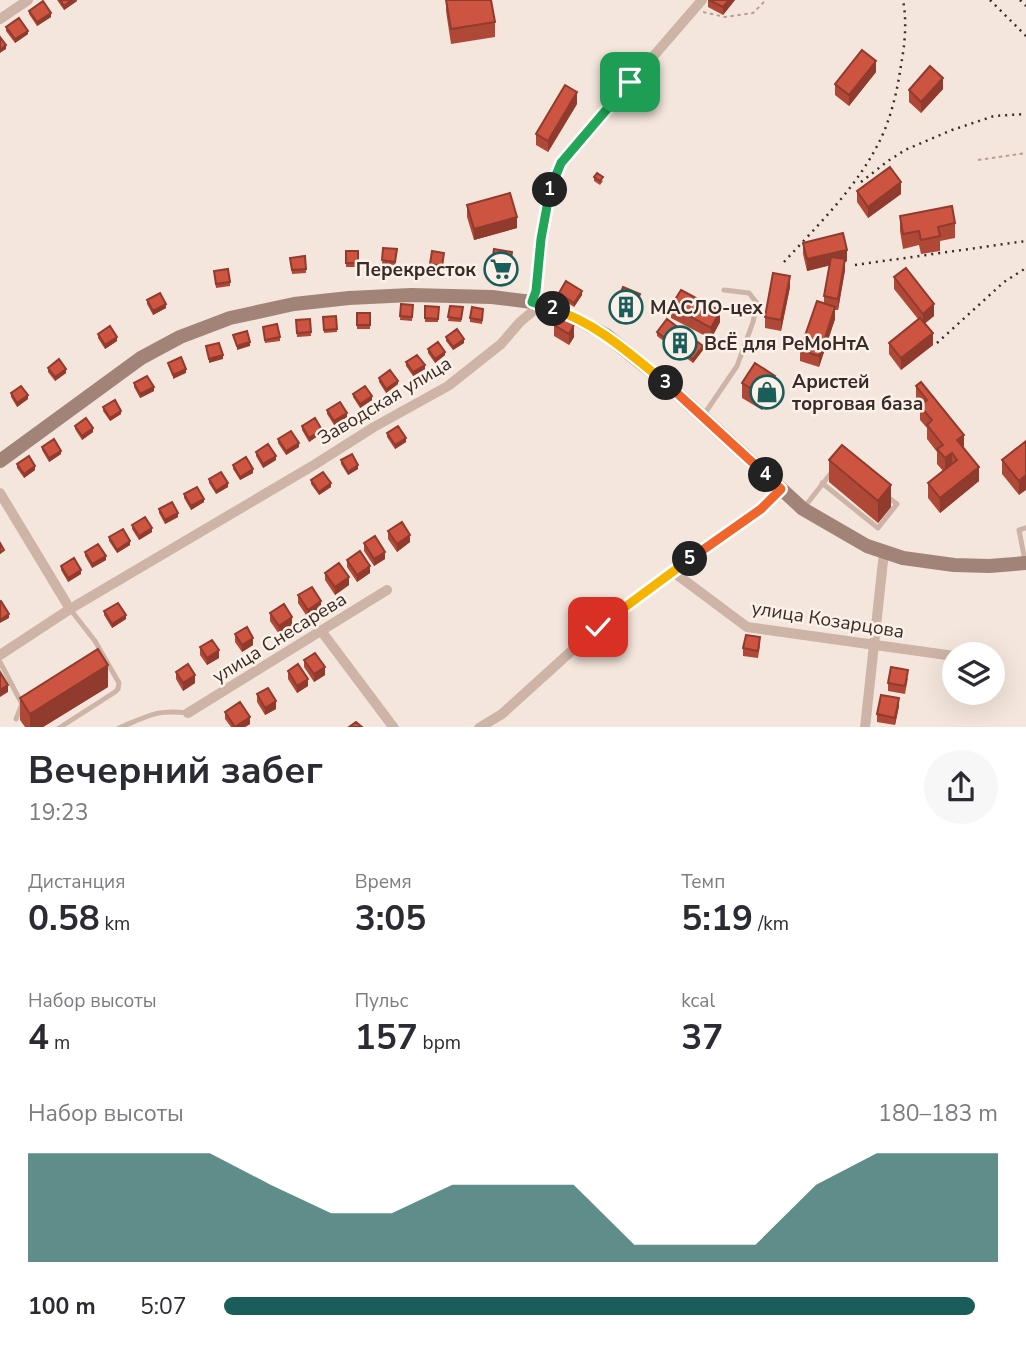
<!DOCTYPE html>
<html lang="ru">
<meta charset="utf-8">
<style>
:root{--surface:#fff;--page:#f7f7f7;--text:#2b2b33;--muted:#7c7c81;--accent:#1b5d5a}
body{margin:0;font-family:"Nunito Sans",sans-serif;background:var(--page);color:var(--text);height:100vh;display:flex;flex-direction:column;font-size:26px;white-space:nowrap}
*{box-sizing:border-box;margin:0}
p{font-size:23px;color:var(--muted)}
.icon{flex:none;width:38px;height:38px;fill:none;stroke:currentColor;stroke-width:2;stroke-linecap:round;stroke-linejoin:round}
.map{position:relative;height:727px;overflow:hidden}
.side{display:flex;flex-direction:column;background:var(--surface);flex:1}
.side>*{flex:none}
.buttons{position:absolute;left:942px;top:642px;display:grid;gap:14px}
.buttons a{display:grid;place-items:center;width:63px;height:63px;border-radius:50%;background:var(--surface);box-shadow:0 7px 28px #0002;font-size:35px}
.pin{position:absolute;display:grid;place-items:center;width:60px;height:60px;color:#fff;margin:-30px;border-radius:14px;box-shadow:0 4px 10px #0006}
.km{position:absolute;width:35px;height:35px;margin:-18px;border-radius:50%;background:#222;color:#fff;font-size:19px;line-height:35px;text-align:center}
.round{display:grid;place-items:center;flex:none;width:74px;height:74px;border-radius:37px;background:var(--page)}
.summary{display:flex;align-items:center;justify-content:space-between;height:119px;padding:0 28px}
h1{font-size:38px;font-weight:700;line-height:52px}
.metrics{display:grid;grid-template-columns:repeat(3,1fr);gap:10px;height:119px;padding:7px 28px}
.metrics div{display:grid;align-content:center}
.metrics b{font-size:35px;font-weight:700}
.metrics small{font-size:19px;font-weight:400}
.metrics p{font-size:19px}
.chart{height:196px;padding:14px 28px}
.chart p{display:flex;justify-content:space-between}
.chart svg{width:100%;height:126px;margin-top:7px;fill:var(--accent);opacity:.7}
ul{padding:0 28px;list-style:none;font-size:23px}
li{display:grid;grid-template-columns:112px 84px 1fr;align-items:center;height:52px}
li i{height:18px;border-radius:9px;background:var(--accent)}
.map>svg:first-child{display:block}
</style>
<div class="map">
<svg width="1026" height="728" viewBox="0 0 1026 728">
<rect width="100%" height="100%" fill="#f4e6dc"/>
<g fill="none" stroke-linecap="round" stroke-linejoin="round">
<path stroke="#b99e91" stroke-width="2" stroke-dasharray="3.5 3.5" stroke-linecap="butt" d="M703,12l22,5 28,-4 13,-13
M978,160l48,-7"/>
<path stroke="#cdb4a7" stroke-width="5" d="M703,416l34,-50 16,-44 4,-19 -8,-10 -25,-3
M822,483l56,45 19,-24 -12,-9
M803,509l28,-36
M1025,561l-6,-31 7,-2
M0,662l22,42 -6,15
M59,728l56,-36 3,-3 1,-6 -24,-42 -25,-32
M119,728c29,-12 38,-19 69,-15"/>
<path stroke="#cdb4a7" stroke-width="10" d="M0,19l28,-19
M532,302c6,-19 7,-39 9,-60 3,-28 8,-53 20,-79l141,-163
M0,493l70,116
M672,571l75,56 207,29
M322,632l72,96
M0,655l70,-46 244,-144 60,-38 74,-41 53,-42 19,-22 19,-16
M992,662l4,1
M188,713l199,-123
M479,728l23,-14 96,-87 74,-56 89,-62 20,-20
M865,728l19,-176"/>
<path stroke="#a18378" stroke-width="14" d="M0,461l141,-103 39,-21 50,-19 64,-14 55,-6 62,-3 81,2 40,5 25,8 22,10 27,15 60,48 137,126 64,37 36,12 51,7 35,1 37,-3"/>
<path stroke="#392b28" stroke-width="2.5" stroke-dasharray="2 5" stroke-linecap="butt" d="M990,0l36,36
M1020,0l6,6
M861,182l27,-21 17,-11 47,-20 42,-14 32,-2
M784,262c33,-36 69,-71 92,-114 14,-25 21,-55 25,-83 4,-21 6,-44 2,-65
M855,265l171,-24
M937,343l67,-61 22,-14"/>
</g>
<path fill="#b04837" d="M57,0h20v1l-13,9z
M446,0h45l4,22v15l-44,7 -5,-33z
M708,0h27l-12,15 -15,-8z
M29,11l22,6 -14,9 -8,-12z
M6,27l22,7 -13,9 -9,-12z
M876,72l-27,34 -14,-11v-11z
M943,89l-22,24 -12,-11v-12z
M577,104l-29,48 -12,-7v-11z
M594,177l9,4 -3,4 -6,-4z
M857,191l44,3 -33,24 -11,-16z
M467,205l50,23 -43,12 -7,-23z
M900,216l55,7v15l-15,3v10l-19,3 -2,-9 -16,4 -3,-18z
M803,243l44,18 -2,1v8l-7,40h-3v9l-16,48 -19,-6v-11l24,-46v-8l6,-31 -23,6 -4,-17z
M383,248l14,1 -2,16 -13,-1z
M346,251h12v16h-12z
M305,256l1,17 -14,1 -2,-16z
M444,257l-2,12 -12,-1v-4z
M492,263h20l-2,14 -18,-2z
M214,271l16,11v4l-14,2z
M894,277l40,39 -9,7 8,22 -32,25 -12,-16v-11l29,-24 -24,-30z
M790,287l-9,44 -16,-3v-11z
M559,293l23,2 -8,12 -15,-10z
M640,298l-10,24 -17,-7v-4z
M147,300l19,8 -13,7 -6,-11z
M401,304l12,1 -1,16 -12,-1z
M425,306l14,1 -1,15h-13z
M450,306l13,1 -2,15 -13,-1z
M671,306l49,16 -9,17 -40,-21z
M357,313h13v16h-13z
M483,313l-1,11 -12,-2v-4z
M336,316l1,16 -13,1 -1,-16z
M310,319l1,17 -14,1 -1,-17z
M554,325l20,12 -5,8 -15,-9z
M263,327l17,10v4l-15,2z
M657,332l46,18 -10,13 -36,-27z
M98,334l19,7 -12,8 -7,-11z
M446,337l18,6 -11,7 -7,-9z
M428,349l17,6 -10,8 -7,-10z
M406,362l19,7 -12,7 -7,-10z
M48,368l18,5 -11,8 -7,-9z
M379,378l19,6 -12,9 -7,-11z
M134,383l20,8 -14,7 -6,-11z
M742,383l33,8 -13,19 -20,-12z
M916,386l48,63 15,32 -39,32 -12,-15v-15l15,-12 -6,-7v-12l-10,-13v-11l-7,-8v-14l-4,-5z
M11,393l17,6 -11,8 -6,-10z
M353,394l19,6 -12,8 -7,-11z
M103,407l18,7 -11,7 -7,-10z
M327,410l20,7 -13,8 -7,-11z
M75,426l18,6 -11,8 -7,-11z
M302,426l20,7 -13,9 -7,-12z
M387,433l19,9 -11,7 -8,-12z
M278,439l21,8 -13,8 -8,-12z
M1026,441l-7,54 -17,-21v-14z
M42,447l19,7 -12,8 -7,-12z
M256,452l20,8 -13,8 -7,-12z
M341,460l17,9 -10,6 -7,-11z
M829,460l62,47 -13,16 -49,-41z
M17,464l18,6 -11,8 -7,-10z
M233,465l20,8 -13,7 -7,-11z
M209,479l19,8 -12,7 -7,-11z
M311,480l20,7 -12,8 -8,-11z
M184,494l20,8 -13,8 -7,-12z
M159,509l19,8 -13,7 -6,-11z
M132,525l20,7 -13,8 -7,-11z
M388,531l22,11 -13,10 -9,-13z
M109,537l21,8 -13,8 -8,-12z
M364,543l21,16 -11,7 -10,-15z
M85,552l21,8 -14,8 -7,-12z
M347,560l23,13 -13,9 -10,-15z
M61,566l20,8 -13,8 -7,-12z
M325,573l24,12 -14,10 -10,-15z
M298,595l23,14 -13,9 -10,-15z
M104,611l22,8 -14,9 -8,-13z
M270,613l22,12 -13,9 -9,-13z
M235,634l18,11 -11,7 -7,-10z
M760,645l-2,13 -15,-2v-8z
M200,647l19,11 -12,7 -7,-10z
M304,660l21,15 -11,7 -10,-15z
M288,671l20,15 -11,7 -9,-14z
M176,672l19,11 -12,8 -7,-12z
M908,678l-3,16 -17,-3v-8z
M108,687l-65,40h-18l-5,-7v-22z
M257,694l19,15 -11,6 -8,-13z
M899,706l-4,19 -18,-3v-8z
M225,712l25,12 -5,3h-14l-6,-8z"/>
<path fill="#903b2d" d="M72,0l5,1 -13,9v-4z
M729,0h6l-12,15v-8z
M51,13v4l-14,9v-4z
M28,31v3l-13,9v-4z
M6,45v4l-6,4v-3z
M876,61v11l-27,34v-11z
M943,78v11l-22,24v-11z
M577,92v12l-29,48v-11z
M901,182v12l-33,24v-11z
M517,217v11l-43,12v-11z
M847,250v11l-2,1v8l-7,40v-11l6,-37 -37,9v-12z
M512,252v11l-2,14v-11z
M790,276v11l-9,44v-11z
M582,291v4l-8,12v-4z
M640,294v4l-10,24v-4z
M166,304v4l-13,7v-4z
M934,304v12l-11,9v-11z
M835,307v12l-16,48v-11z
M720,311v11l-9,17v-11z
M574,325v12l-5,8v-11z
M933,333v12l-32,25v-12z
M117,337v4l-12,8v-4z
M464,339v4l-11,7v-3z
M250,342v4l-13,4v-4z
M703,346v4l-10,13v-4z
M445,352v3l-10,8v-4z
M223,355v4l-14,4v-4z
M425,365v4l-12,7v-4z
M66,369v4l-11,8v-4z
M186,369v4l-13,6v-4z
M775,376v15l-13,19v-15z
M398,381v3l-12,9v-4z
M154,387v4l-14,7v-4z
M28,395v4l-11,8v-4z
M372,396v4l-12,8v-4z
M121,411v3l-11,7v-3z
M347,413v4l-13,8v-4z
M93,428v4l-11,8v-4z
M322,430v3l-13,9v-4z
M964,435v15l-7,-10z
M406,438v4l-11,7v-4z
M299,443v4l-13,8v-4z
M61,451v3l-12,8v-4z
M952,453v15l-7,5v-15z
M276,456v4l-13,8v-4z
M358,465v4l-10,6v-3z
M35,466v4l-11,8v-4z
M979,467v14l-39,32v-15z
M253,469v4l-13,7v-3z
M1026,475v15l-7,5v-14z
M228,483v4l-12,7v-3z
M331,483v4l-12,8v-3z
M891,485v22l-13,16v-22z
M204,499v3l-13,8v-4z
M178,513v4l-13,7v-4z
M152,528v4l-13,8v-4z
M410,535v7l-13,10v-8z
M130,541v4l-13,8v-3z
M385,552v7l-11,7v-7z
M106,556v4l-14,8v-4z
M370,566v7l-13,9v-7z
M81,570v4l-13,8v-4z
M349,577v8l-14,10v-8z
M321,601v8l-13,9v-8z
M9,614v4l-9,5v-3z
M126,615v4l-14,9v-4z
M292,617v8l-13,9v-8z
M253,638v7l-11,7v-7z
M219,650v8l-12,7v-7z
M108,665v22l-65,40h-13v-13z
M325,667v8l-11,7v-8z
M195,675v8l-12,8v-8z
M308,679v7l-11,7v-7z
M8,685v7l-8,5v-7z
M899,698v8l-4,19v-7z
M276,701v8l-11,6v-7z
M250,717v7l-5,3h-10z"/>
<path fill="#cd5440" stroke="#903b2d" stroke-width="2" d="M60,0h12l-8,6z
M446,0h45l4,22 -44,7z
M709,0h20l-6,7z
M43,1l8,12 -14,9 -8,-11z
M19,18l9,13 -13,8 -9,-12z
M0,37l6,8 -6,5z
M862,50l14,11 -27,34 -14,-11z
M930,66l13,12 -22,24 -12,-12z
M565,85l12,7 -29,49 -12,-7z
M890,167l11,15 -33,25 -11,-16z
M597,173l6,4 -3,4 -6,-4z
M510,193l7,24 -43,12 -7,-24z
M952,206l3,17 -17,4 2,9 -19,4 -2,-9 -16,3 -3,-18z
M843,233l4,17 -40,9 -4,-16z
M383,248l14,1 -2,13 -13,-2z
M494,249l18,3 -2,14 -18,-3z
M346,251h12v12h-12z
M432,251l12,2 -2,13 -12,-2z
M305,256l1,13 -14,1 -2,-12z
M831,257l14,2 -7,40 -14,-3z
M906,268l28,36 -11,10 -29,-37z
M228,269l2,13 -14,2 -2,-13z
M773,273l17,3 -9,44 -16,-3z
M566,281l16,10 -8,12 -15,-10z
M623,287l17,7 -10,24 -17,-7z
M681,290l39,21 -9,17 -40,-22z
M160,293l6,11 -13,7 -6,-11z
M817,301l18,6 -16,49 -19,-6z
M401,304l12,1 -1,12 -12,-1z
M425,306l14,1 -1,12 -13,-1z
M450,306l13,1 -2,12 -13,-2z
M472,307l11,2 -1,11 -12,-2z
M357,313h13v12h-13z
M336,316l1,13 -13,1 -1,-13z
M560,317l14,8 -5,9 -15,-9z
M920,318l13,15 -32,25 -12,-15z
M310,319l1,13 -14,1 -1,-13z
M667,319l36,27 -10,13 -36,-27z
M277,324l3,13 -15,3 -2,-13z
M110,326l7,11 -12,8 -7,-11z
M457,329l7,10 -11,8 -7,-10z
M247,331l3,11 -13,4 -4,-11z
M438,342l7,10 -10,7 -7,-10z
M219,343l4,12 -14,4 -3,-13z
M417,355l8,10 -12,7 -7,-10z
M181,357l5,12 -13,6 -5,-12z
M59,359l7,10 -11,8 -7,-9z
M755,363l20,13 -13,19 -20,-12z
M390,370l8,11 -12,8 -7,-11z
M147,376l7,11 -14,7 -6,-11z
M921,382l43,53 -7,5 22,27 -39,31 -12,-15 29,-23 -5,-7 -7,5 -8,-9 6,-4 -16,-20 5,-5 -12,-14 7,-6 -11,-14z
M21,386l7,9 -11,8 -6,-10z
M365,386l7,10 -12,8 -7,-10z
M115,400l6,11 -11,7 -7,-11z
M340,402l7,11 -13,8 -7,-11z
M86,418l7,10 -11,8 -7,-10z
M315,418l7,12 -13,8 -7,-12z
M398,426l8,12 -11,7 -8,-12z
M291,431l8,12 -13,8 -8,-12z
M54,439l7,12 -12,7 -7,-11z
M1026,441v34l-7,6 -17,-21z
M268,444l8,12 -13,8 -7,-12z
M842,445l49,40 -13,16 -49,-41z
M352,454l6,11 -10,7 -7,-12z
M29,456l6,10 -11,8 -7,-10z
M246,457l7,12 -13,8 -7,-12z
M221,472l7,11 -12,8 -7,-12z
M323,472l8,11 -12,9 -8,-12z
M197,487l7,12 -13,7 -7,-12z
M172,502l6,11 -13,7 -6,-11z
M145,517l7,11 -13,8 -7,-11z
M402,522l8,13 -13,9 -9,-13z
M123,529l7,12 -13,9 -8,-13z
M375,536l10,16 -11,7 -10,-16z
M0,543l4,7 -4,3z
M98,544l8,12 -14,8 -7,-12z
M360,551l10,15 -13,9 -10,-15z
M74,558l7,12 -13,8 -7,-12z
M339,563l10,14 -14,10 -10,-14z
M312,587l9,14 -13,9 -10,-15z
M1,601l8,13 -9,6v-18z
M118,603l8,12 -14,9 -8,-13z
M284,604l8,13 -13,9 -9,-13z
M247,627l6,11 -11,7 -7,-11z
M746,635l14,2 -2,14 -15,-3z
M212,640l7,10 -12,8 -7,-11z
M98,649l10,16 -78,49 -10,-16z
M315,653l10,14 -11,7 -10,-14z
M188,664l7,11 -12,8 -7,-11z
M298,664l10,15 -11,7 -9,-15z
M891,667l17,3 -3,16 -17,-3z
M0,672l8,13 -8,5z
M268,688l8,13 -11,7 -8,-14z
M881,695l18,3 -4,20 -18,-4z
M240,702l10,15 -15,10 -10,-15z
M356,722l6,5h-13z"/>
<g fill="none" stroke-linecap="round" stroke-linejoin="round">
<defs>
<path id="split-1" d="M550,190l11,-27 69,-81"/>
<path id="split-2" d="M550,190l-9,49 -5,52 -4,11 21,7"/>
<path id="split-3" d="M553,309c44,14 78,46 113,74"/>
<path id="split-4" d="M666,383l100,92"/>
<path id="split-5" d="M690,559l71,-50 20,-20 -15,-14"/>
<path id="split-6" d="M598,627l92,-68"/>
</defs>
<use href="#split-1" stroke="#fff" stroke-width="14"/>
<use href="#split-2" stroke="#fff" stroke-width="14"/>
<use href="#split-3" stroke="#fff" stroke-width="14"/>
<use href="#split-4" stroke="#fff" stroke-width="14"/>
<use href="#split-5" stroke="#fff" stroke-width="14"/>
<use href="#split-6" stroke="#fff" stroke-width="14"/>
<use href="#split-1" stroke="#22a559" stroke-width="9"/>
<use href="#split-2" stroke="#22a559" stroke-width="9"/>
<use href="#split-3" stroke="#f5b400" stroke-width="9"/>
<use href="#split-4" stroke="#f0652b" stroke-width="9"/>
<use href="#split-5" stroke="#f0652b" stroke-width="9"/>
<use href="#split-6" stroke="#f5b400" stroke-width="9"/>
</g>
<defs>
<symbol id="supermarket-ring" viewBox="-11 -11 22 22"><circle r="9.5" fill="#fbf1e9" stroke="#1b5d5a" stroke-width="1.5"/><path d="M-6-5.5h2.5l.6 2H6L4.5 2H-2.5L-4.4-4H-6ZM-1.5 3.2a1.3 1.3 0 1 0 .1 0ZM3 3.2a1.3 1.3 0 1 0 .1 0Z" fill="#1b5d5a"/></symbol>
<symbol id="building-ring" viewBox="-11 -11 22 22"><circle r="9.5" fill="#fbf1e9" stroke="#1b5d5a" stroke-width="1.5"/><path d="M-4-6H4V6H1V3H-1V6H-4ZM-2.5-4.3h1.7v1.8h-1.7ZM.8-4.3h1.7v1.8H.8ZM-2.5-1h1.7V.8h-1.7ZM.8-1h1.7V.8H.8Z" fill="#1b5d5a"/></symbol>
<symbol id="shop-ring" viewBox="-11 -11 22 22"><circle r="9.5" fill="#fbf1e9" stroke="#1b5d5a" stroke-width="1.5"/><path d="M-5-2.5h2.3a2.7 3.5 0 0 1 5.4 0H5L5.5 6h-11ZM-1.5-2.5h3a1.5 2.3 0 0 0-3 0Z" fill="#1b5d5a"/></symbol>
</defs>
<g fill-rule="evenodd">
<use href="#supermarket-ring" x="482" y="250" width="38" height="38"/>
<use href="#building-ring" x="607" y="288" width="38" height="38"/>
<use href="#building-ring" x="661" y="324" width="38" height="38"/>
<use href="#shop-ring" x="748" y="373" width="38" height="38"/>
</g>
<g text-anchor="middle" stroke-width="5" stroke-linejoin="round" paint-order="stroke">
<g font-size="19" font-weight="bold" fill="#392b28" stroke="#fbf1e9" text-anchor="start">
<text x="476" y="276" text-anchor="end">Перекресток</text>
<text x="650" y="314">МАСЛО-цех</text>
<text x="704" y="350">ВсЁ для РеМоНтА</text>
<text x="792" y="388">Аристей<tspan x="792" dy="22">торговая база</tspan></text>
</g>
<g font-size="19" fill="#392b28" stroke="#fbf1e9">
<text transform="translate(384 400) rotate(-31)" y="7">Заводская улица</text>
<text transform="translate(828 619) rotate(9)" y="7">улица Козарцова</text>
<text transform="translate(279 637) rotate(-32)" y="7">улица Снесарева</text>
</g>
</g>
</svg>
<div class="buttons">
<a><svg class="icon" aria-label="layers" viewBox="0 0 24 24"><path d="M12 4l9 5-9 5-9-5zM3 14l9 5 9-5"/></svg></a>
</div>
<div class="pin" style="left:630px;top:82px;background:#1e9e55"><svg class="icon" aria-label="arrive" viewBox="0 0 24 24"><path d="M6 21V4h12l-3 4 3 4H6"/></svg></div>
<div class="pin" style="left:598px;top:627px;background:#d93025"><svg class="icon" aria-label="check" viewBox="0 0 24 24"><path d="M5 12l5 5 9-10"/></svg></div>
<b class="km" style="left:550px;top:190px">1</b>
<b class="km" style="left:553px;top:309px">2</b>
<b class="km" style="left:666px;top:383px">3</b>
<b class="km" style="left:766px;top:475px">4</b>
<b class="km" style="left:690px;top:559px">5</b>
</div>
<section class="side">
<div class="summary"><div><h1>Вечерний забег</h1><p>19:23</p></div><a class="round"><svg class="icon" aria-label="share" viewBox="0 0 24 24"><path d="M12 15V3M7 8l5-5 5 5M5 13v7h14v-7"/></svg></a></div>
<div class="metrics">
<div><p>Дистанция</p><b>0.58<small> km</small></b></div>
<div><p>Время</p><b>3:05</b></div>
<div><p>Темп</p><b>5:19<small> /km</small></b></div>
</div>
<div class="metrics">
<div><p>Набор высоты</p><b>4<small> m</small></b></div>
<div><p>Пульс</p><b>157<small> bpm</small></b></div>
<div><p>kcal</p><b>37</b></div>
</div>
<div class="chart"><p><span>Набор высоты</span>180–183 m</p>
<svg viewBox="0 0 160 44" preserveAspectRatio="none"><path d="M0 44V6L10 6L20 6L30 6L40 17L50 27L60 27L70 17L80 17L90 17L100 38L110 38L120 38L130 17L140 6L150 6L160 6V44z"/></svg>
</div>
<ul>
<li><b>100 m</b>5:07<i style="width:97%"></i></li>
</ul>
</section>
